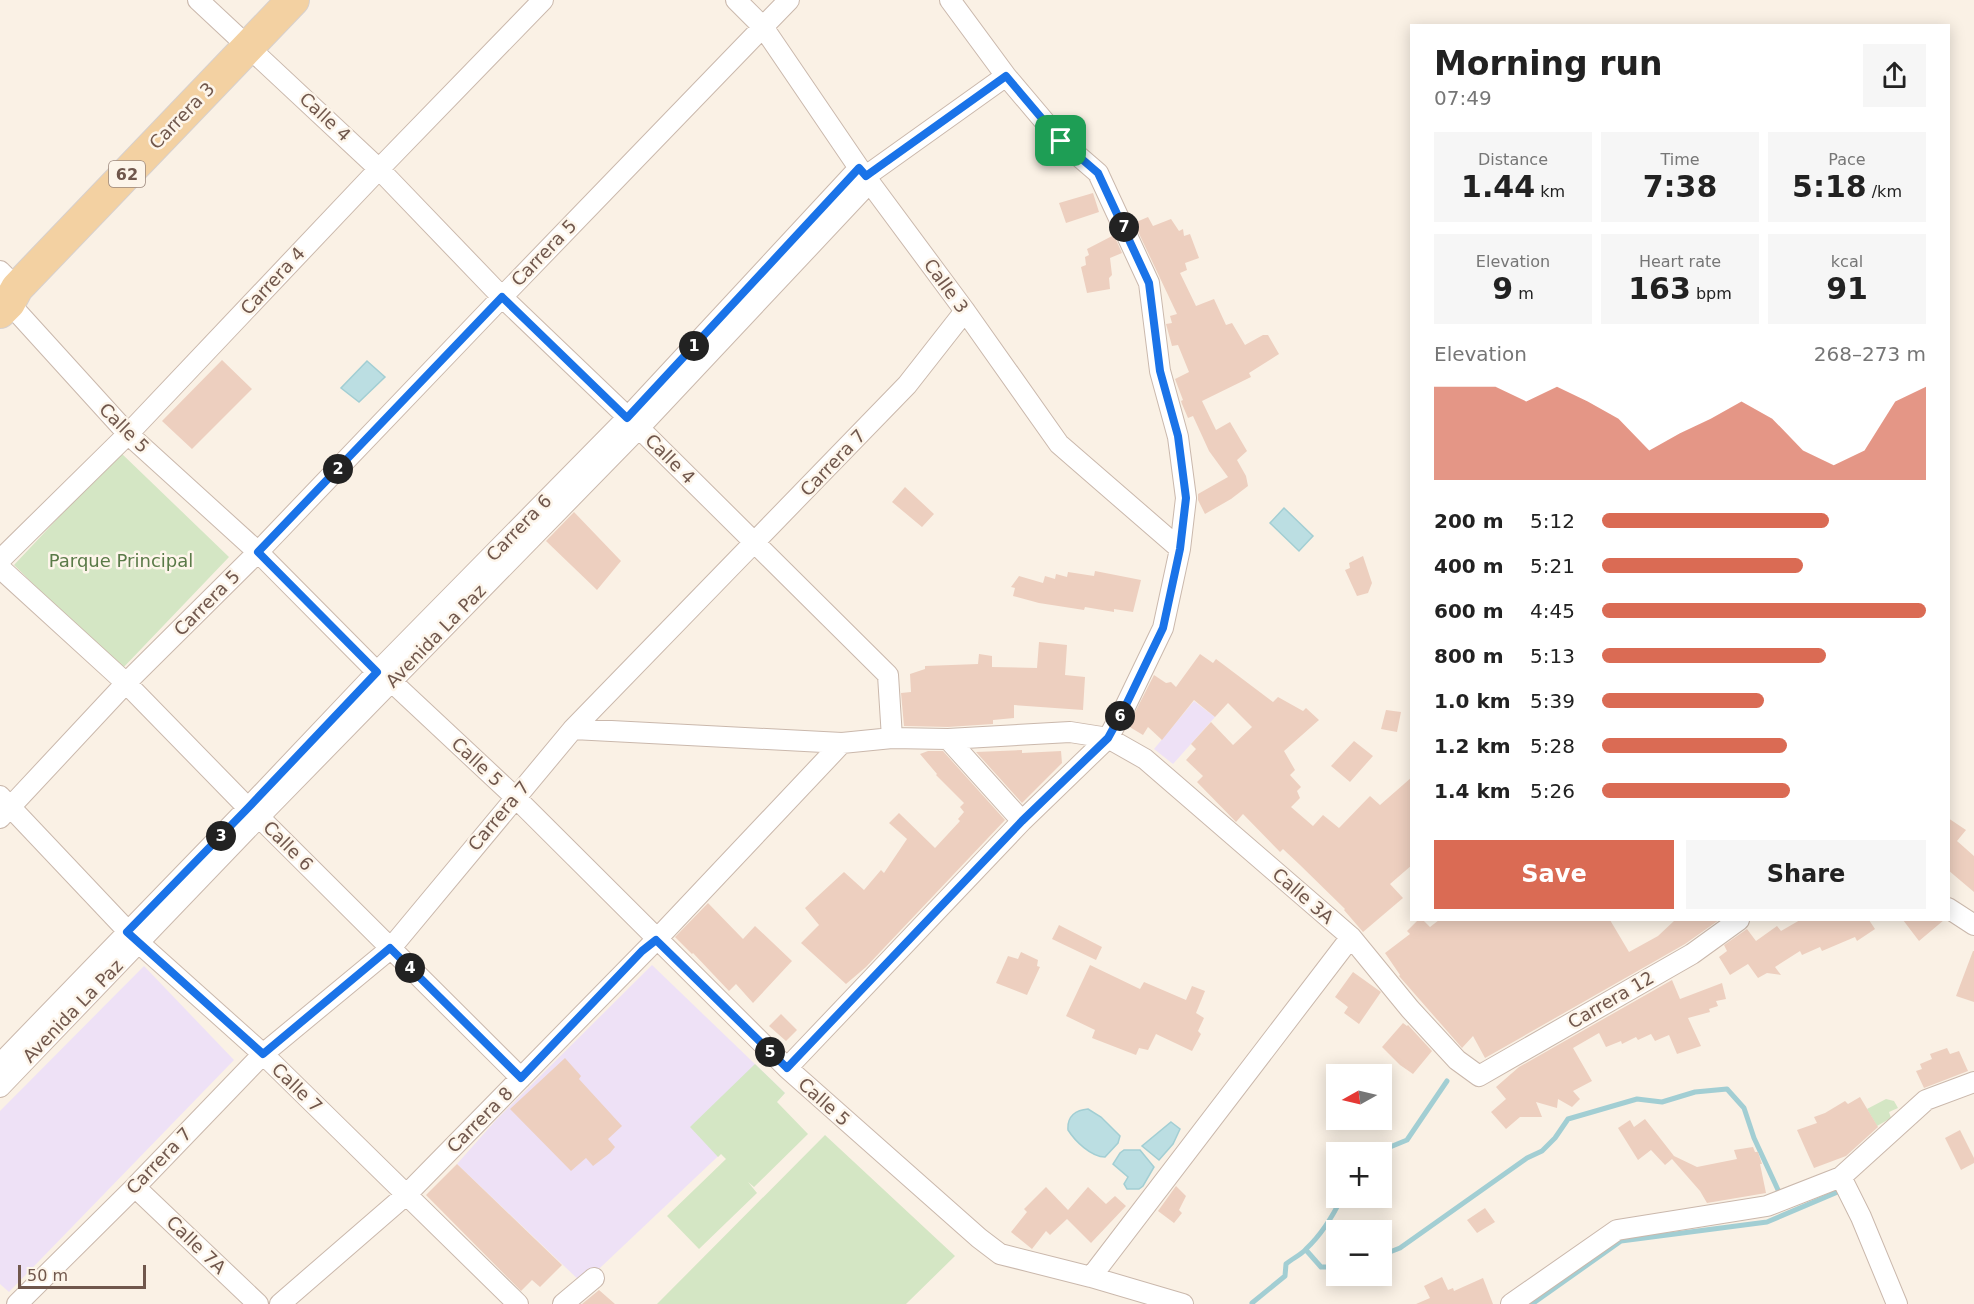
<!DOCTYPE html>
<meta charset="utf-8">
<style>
:root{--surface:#fff;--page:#f6f6f6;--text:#222;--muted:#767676;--accent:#da6b54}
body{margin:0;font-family:"DejaVu Sans",sans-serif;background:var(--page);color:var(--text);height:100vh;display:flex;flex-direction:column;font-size:22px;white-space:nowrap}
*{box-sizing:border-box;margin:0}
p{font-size:20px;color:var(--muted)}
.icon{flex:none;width:33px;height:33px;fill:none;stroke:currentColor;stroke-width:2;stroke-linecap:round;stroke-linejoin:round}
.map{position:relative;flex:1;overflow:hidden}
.drawer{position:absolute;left:1410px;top:24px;width:540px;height:897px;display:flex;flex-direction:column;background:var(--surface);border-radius:0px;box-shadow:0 3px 15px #0003}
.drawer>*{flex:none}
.needle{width:39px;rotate:262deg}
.controls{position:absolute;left:1326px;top:1064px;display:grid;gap:12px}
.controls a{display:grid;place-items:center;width:66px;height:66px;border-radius:0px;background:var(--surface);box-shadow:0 3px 15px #0003;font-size:30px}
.scale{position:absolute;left:18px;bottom:15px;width:128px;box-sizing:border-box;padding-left:6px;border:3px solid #70574c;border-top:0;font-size:16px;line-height:21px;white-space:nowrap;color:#70574c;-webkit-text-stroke:4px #fdf5ea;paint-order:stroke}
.pin{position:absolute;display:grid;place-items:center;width:51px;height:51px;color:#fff;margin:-26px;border-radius:12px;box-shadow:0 3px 9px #0006}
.km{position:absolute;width:30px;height:30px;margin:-15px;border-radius:50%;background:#222;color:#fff;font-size:16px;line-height:30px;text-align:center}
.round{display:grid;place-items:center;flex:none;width:63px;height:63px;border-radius:0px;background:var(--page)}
.headline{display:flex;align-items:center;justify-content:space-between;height:102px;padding:0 24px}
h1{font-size:33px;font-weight:600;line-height:45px}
.figures{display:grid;grid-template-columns:repeat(3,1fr);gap:9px;height:102px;padding:6px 24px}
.figures div{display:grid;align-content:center;border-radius:0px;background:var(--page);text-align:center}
.figures b{font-size:30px;font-weight:600}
.figures small{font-size:16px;font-weight:400}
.figures p{font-size:16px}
.chart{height:168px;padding:12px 24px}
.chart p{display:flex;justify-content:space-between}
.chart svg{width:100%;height:108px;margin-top:6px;fill:var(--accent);opacity:.7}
.button{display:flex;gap:12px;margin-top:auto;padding:12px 24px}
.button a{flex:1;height:69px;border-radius:0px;background:var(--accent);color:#fff;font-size:24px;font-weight:600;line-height:69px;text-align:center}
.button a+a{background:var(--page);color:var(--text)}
ul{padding:0 24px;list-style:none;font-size:20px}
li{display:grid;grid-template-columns:96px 72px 1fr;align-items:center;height:45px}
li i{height:15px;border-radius:8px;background:var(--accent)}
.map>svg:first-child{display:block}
</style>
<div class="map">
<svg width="1974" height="1304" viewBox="0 0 1974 1304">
<rect width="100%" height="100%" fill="#faf1e5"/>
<path fill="#eee1f6" d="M1194,701l21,16 -42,47 -19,-15z
M652,965l133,128 -202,191 -126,-120 39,-44z
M144,966l90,94 -225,232 -9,-8v-173z"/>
<path fill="#d4e6c4" d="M120,452l109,105 -108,113 -107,-105z
M755,1064l30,29 -8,9 31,32 -54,53 -6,-5 9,11 -58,56 -32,-33 59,-57 -5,-5 -3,3 -28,-30z
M1886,1099l8,2 4,7 -9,4 2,6 -14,8 -10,-17z
M825,1135l130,121 -49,48h-249z"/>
<path fill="#bbdee2" stroke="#a2ced3" stroke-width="1.5" d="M367,361l18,16 -26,25 -18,-14z
M1284,508l29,28 -14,15 -29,-28z
M1088,1109l13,8 19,19 -2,7 -13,14c-14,0 -30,-16 -37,-27 -1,-14 8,-20 20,-21z
M1171,1122l9,7 -7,15 -14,16 -17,-14z
M1124,1150h16l14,17 -11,19 -4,3h-12l-3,-5 4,-7 -15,-13 7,-11z"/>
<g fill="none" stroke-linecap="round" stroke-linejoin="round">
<path stroke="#a2ced3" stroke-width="5" d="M1382,1153l8,-6 17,-7 40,-59
M1306,1250l15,17h15
M1382,1255l18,-7 127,-90 15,-7 13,-13 13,-19 69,-20 25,3 33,-10 32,-3 17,19 10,30 25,54
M1252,1303l33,-27 1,-12c7,-6 15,-9 20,-15 16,-15 27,-33 36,-52
M1532,1304l89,-63 146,-19 73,-31"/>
</g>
<path fill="#edcfbf" d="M1093,193l6,19 -33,11 -7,-20z
M1148,217l5,9 18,-7 8,12 4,-2 1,7 6,-2 9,24 -14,5 2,7 -7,3 16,33 18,-7 12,26 6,-2 13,22 18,-10h5l11,19 -30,19 2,4 -49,24 14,29 14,-8 17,29 -10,9 9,16 2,10 -17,13 -26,15 -7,-14v-6l30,-17 -19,-26 -16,-35 -5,2 -6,-14 -1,-3 2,-1 -8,-21 14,-7 -11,-27 -6,1 -6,-22 6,-1 -2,-7 7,-2 -43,-91z
M1114,235l8,18 -12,5 2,17 -3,3 1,11 -23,4 -6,-26 5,-2 -1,-8 4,-2 -2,-6z
M222,360l30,29 -60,60 -30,-28z
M905,487l29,27 -12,13 -30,-25z
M574,512l47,49 -24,29 -51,-49z
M1363,556l9,27 -4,10 -11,3 -12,-26 5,-2 -1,-5z
M1095,571l46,9 -8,32 -19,-3v3l-29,-5 -1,3 -45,-7 -26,-7 2,-8 -4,-1 8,-11 24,7 2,-7 10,3 1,-5 11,3 1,-5 26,4z
M1039,642l28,3 -2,30 20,2 -2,33 -69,-5v13l-21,2v4l-45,3 -44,-1 -3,-33 10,-1 -1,-18 15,-5v-3l53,-2 1,-10 13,2v11l45,1z
M1200,654l13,9 3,-4 57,43 5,-5 25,14 3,-3 13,12 -35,31 11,19 -5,5 11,12 -4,4 3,7 -9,9 22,19 10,-11 16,13 31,-32 10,9 32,-28v88l-22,19 13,14 -40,34 -19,-22 1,-1 -45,-44 -17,-16 -3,3 -37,-38 -7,8 -39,-40 6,-6 -17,-16 10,-11 -5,-5 20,-22 22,23 19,-18 -24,-24 -13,14 -21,-17 -32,40 -14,-13 -5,8 -15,-9 26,-51 12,8 5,-1 5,5z
M1386,710l15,2 -4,20 -16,-3z
M1354,741l19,15 -23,26 -19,-16z
M1022,750v3l39,-2 1,12 -40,40 -46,-51z
M928,751h15l62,69 -139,147 -20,17 -45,-41 18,-18 -14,-17 39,-36 20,18 17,-20 3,3 23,-34 -18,-16 10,-10 36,35 25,-27 -2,-2 6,-7 -4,-5 4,-4 -28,-28 1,-1 -17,-20z
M1948,818l18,12 -9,11 17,15v36l-26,-22z
M708,903l35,36 12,-13 37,35 -39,42 -17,-19 -7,7 -36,-38 -1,1 -17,-17z
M1418,920h5l7,7 9,-7h171l19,32 29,-16 17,-16h44l-34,24 -200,114 -12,-22 -11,12 -63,-72 1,-1 -15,-22 25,-19 -3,-3z
M1800,920h69l6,9 -18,12 -2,-4 -33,14 -2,-4 -18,8 -2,-4 -25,16 6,8 -14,-2 -9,5 -10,-14 -18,11 -11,-18 8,-6 -3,-6 23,-16 9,12 21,-15 4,5z
M1903,920h41l-25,21z
M1059,925l43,22 -6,13 -44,-21z
M1973,951h1v51l-18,-6z
M1021,952l17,8 -1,6 3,1 -13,28 -31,-12 12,-27 10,3z
M1090,965l50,24 4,-7 42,18 6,-14 13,5 -9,22 8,5 -6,13 3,3 -9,17 -36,-17 -8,16 -9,-2 -3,7 -44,-17 3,-8 -29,-14z
M1353,972l28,20 -22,32 -15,-11 4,-6 -13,-10z
M1672,980l8,19 42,-16 4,16 -10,2 2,5 -9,3 1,3 -22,6 13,28 -24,8 -8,-19 -14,6 -4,-7 -13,6 -2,-3 -14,7 -1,-3 -15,6 -7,-14 -26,15 19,33 -19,10 7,8 -8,8 -14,-8 -1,9 -21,-6 6,15h-22l-14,12 -15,-17 15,-13 -10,-12 23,-20z
M781,1014l16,16 -11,11 -17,-15z
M1403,1023l4,3 1,-1 24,26 -19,23 -13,-9 -18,-18z
M1947,1048l3,6 9,-3 9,20 -44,17 -8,-17 6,-2 -2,-5 12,-5 -2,-5z
M565,1058l16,18 -2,3 43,47 -14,13 7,8 -5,6 -17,13 -7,-8 -15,13 -61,-62z
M1860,1097l18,30 -32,29 -32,12 -17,-38 20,-7 -3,-6 11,-4 20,-12 3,3z
M1645,1119l29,37 23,11 40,-8 -3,-9 19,-3 2,5h3l4,12h-2l6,29 -59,10 -7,-12 -28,-32 -7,6 -14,-15 -13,10 -20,-32 12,-8 4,7z
M1960,1130l14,28v5l-13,7 -16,-32z
M457,1164l105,101 -22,22 -8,-7 -11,11 -95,-96z
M1176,1186l10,10 -7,14 3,3 -8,10 -16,-12z
M1046,1187l22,23 20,-23 18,17 9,-8 11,10 -35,37 -24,-24 -17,16 -4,-4 -14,18 -21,-17 16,-20 -3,-3z
M1485,1208l10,14 -18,11 -10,-13z
M1442,1277l6,13 5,-2 1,3 29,-13 10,26h-77l14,-6 -6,-12z
M599,1290l16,14h-33z"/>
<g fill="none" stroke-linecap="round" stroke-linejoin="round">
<defs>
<path id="street" d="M198,0l181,169 123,128 137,131 249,247 4,63
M736,0l27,27 96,141 106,143 94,133 121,105
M866,176l140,-100
M0,271l17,17
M9,303l119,131 130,118 119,120 15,10 123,115 272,271 192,170 21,16 91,23 92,27
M0,560l128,-126 251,-265 164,-169
M0,568l126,115 122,125 11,9 262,261
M573,729l269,14 50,-5 56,1 122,-7 38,6 37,21 206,178 59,72 47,51 22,16 213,-122 47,-34
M948,739l74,82
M0,796l139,147 124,111 255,250
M0,818l126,-135 132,-131 244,-255 287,-297
M1948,908l26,17
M0,1064l248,-256 129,-136 250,-254 232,-250
M787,1068l235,-247 86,-83 16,-29 39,-81 17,-79 6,-51 -8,-61 -18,-66 -11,-88 -51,-110 -37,-32 -55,-65 -56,-76
M0,1087l259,-270 380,-389 231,-246
M1841,1177l20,40 36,87
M135,1187l123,117
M1091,1277l260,-340
M17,1304l118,-117 128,-133 127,-105 183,-220 334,-344 58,-74
M280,1304l127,-110 249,-254 186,-197
M563,1304l31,-26
M1511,1304l106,-74 150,-24 74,-29 85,-77 48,-18"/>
<path id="primary" d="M0,312l9,-9 8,-15 276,-288"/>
</defs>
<use href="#street" stroke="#cab8ac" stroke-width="22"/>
<use href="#primary" stroke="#d7d0cd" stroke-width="34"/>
<use href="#street" stroke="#fff" stroke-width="20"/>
<use href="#primary" stroke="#f3d1a2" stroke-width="32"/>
</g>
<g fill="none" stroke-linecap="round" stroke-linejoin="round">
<defs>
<path id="route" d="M1006,76l55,65 37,32 51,110 11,88 18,65 8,62 -6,51 -17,79 -39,81 -16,29 -86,83 -235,247 -131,-128 -14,11 -121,127 -131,-130 -127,106 -136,-122 121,-124 129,-136 -119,-120 244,-255 125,121 232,-250 7,8z"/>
</defs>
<use href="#route" stroke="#fff" stroke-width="12"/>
<use href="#route" stroke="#1a73e8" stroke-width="8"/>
</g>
<g text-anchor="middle" stroke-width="5" stroke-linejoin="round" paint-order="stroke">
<rect fill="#fdf5ea" stroke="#9a867b" stroke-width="1.5" x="109" y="161" width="36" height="26" rx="4.5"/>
<g font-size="16" font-weight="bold" fill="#70574c">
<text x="127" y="180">62</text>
</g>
<g font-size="18" fill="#70574c" stroke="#fdf5ea">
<text transform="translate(182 116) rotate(-46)" y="6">Carrera 3</text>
<text transform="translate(325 117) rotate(43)" y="6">Calle 4</text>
<text transform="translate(544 253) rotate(-46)" y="6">Carrera 5</text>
<text transform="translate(273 281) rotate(-47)" y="6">Carrera 4</text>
<text transform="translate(946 286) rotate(54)" y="6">Calle 3</text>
<text transform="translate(124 428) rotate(45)" y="6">Calle 5</text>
<text transform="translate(670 459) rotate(45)" y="6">Calle 4</text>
<text transform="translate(833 463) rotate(-46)" y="6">Carrera 7</text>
<text transform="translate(519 528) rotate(-46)" y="6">Carrera 6</text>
<text transform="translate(207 603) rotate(-45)" y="6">Carrera 5</text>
<text transform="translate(436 636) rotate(-46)" y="6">Avenida La Paz</text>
<text transform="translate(477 762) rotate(43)" y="6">Calle 5</text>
<text transform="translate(499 816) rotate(-50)" y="6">Carrera 7</text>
<text transform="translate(288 846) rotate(45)" y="6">Calle 6</text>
<text transform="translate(1303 896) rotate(41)" y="6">Calle 3A</text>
<text transform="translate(1611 1000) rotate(-30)" y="6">Carrera 12</text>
<text transform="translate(73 1011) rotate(-46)" y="6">Avenida La Paz</text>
<text transform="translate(297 1088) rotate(44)" y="6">Calle 7</text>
<text transform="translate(824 1102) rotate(42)" y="6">Calle 5</text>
<text transform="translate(480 1120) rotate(-45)" y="6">Carrera 8</text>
<text transform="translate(159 1161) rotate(-46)" y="6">Carrera 7</text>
<text transform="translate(196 1245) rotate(44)" y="6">Calle 7A</text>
</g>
<g font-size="18" fill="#5a7a48" stroke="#fdf5ea">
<text x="121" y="567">Parque Principal</text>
</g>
</g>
</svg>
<div class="controls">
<a><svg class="needle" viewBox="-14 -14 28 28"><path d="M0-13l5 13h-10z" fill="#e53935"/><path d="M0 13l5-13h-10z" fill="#767676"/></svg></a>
<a>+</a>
<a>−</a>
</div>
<div class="scale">50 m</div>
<div class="pin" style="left:1061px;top:141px;background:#1e9e55"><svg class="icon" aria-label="arrive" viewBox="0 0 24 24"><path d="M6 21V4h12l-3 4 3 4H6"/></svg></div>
<b class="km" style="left:694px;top:346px">1</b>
<b class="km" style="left:338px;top:469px">2</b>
<b class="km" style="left:221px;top:836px">3</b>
<b class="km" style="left:410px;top:968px">4</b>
<b class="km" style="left:770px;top:1052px">5</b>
<b class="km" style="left:1120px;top:716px">6</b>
<b class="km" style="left:1124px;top:227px">7</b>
<section class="drawer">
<div class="headline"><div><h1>Morning run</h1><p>07:49</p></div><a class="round"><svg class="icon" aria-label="share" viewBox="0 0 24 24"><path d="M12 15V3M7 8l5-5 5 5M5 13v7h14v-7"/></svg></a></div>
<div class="figures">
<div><p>Distance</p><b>1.44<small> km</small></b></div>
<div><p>Time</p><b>7:38</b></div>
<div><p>Pace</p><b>5:18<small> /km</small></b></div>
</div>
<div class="figures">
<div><p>Elevation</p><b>9<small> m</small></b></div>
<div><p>Heart rate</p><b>163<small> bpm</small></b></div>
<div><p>kcal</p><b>91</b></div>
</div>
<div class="chart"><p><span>Elevation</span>268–273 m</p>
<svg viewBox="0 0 160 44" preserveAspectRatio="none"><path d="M0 44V6L10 6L20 6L30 12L40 6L50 12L60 19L70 32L80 25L90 19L100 12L110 19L120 32L130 38L140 32L150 12L160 6V44z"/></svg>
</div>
<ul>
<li><b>200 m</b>5:12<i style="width:70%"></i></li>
<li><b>400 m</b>5:21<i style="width:62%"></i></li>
<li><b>600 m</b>4:45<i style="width:100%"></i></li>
<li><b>800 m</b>5:13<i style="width:69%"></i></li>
<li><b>1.0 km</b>5:39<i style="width:50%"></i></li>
<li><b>1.2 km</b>5:28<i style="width:57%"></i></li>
<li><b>1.4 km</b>5:26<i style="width:58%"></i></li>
</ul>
<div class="button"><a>Save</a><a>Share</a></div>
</section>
</div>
